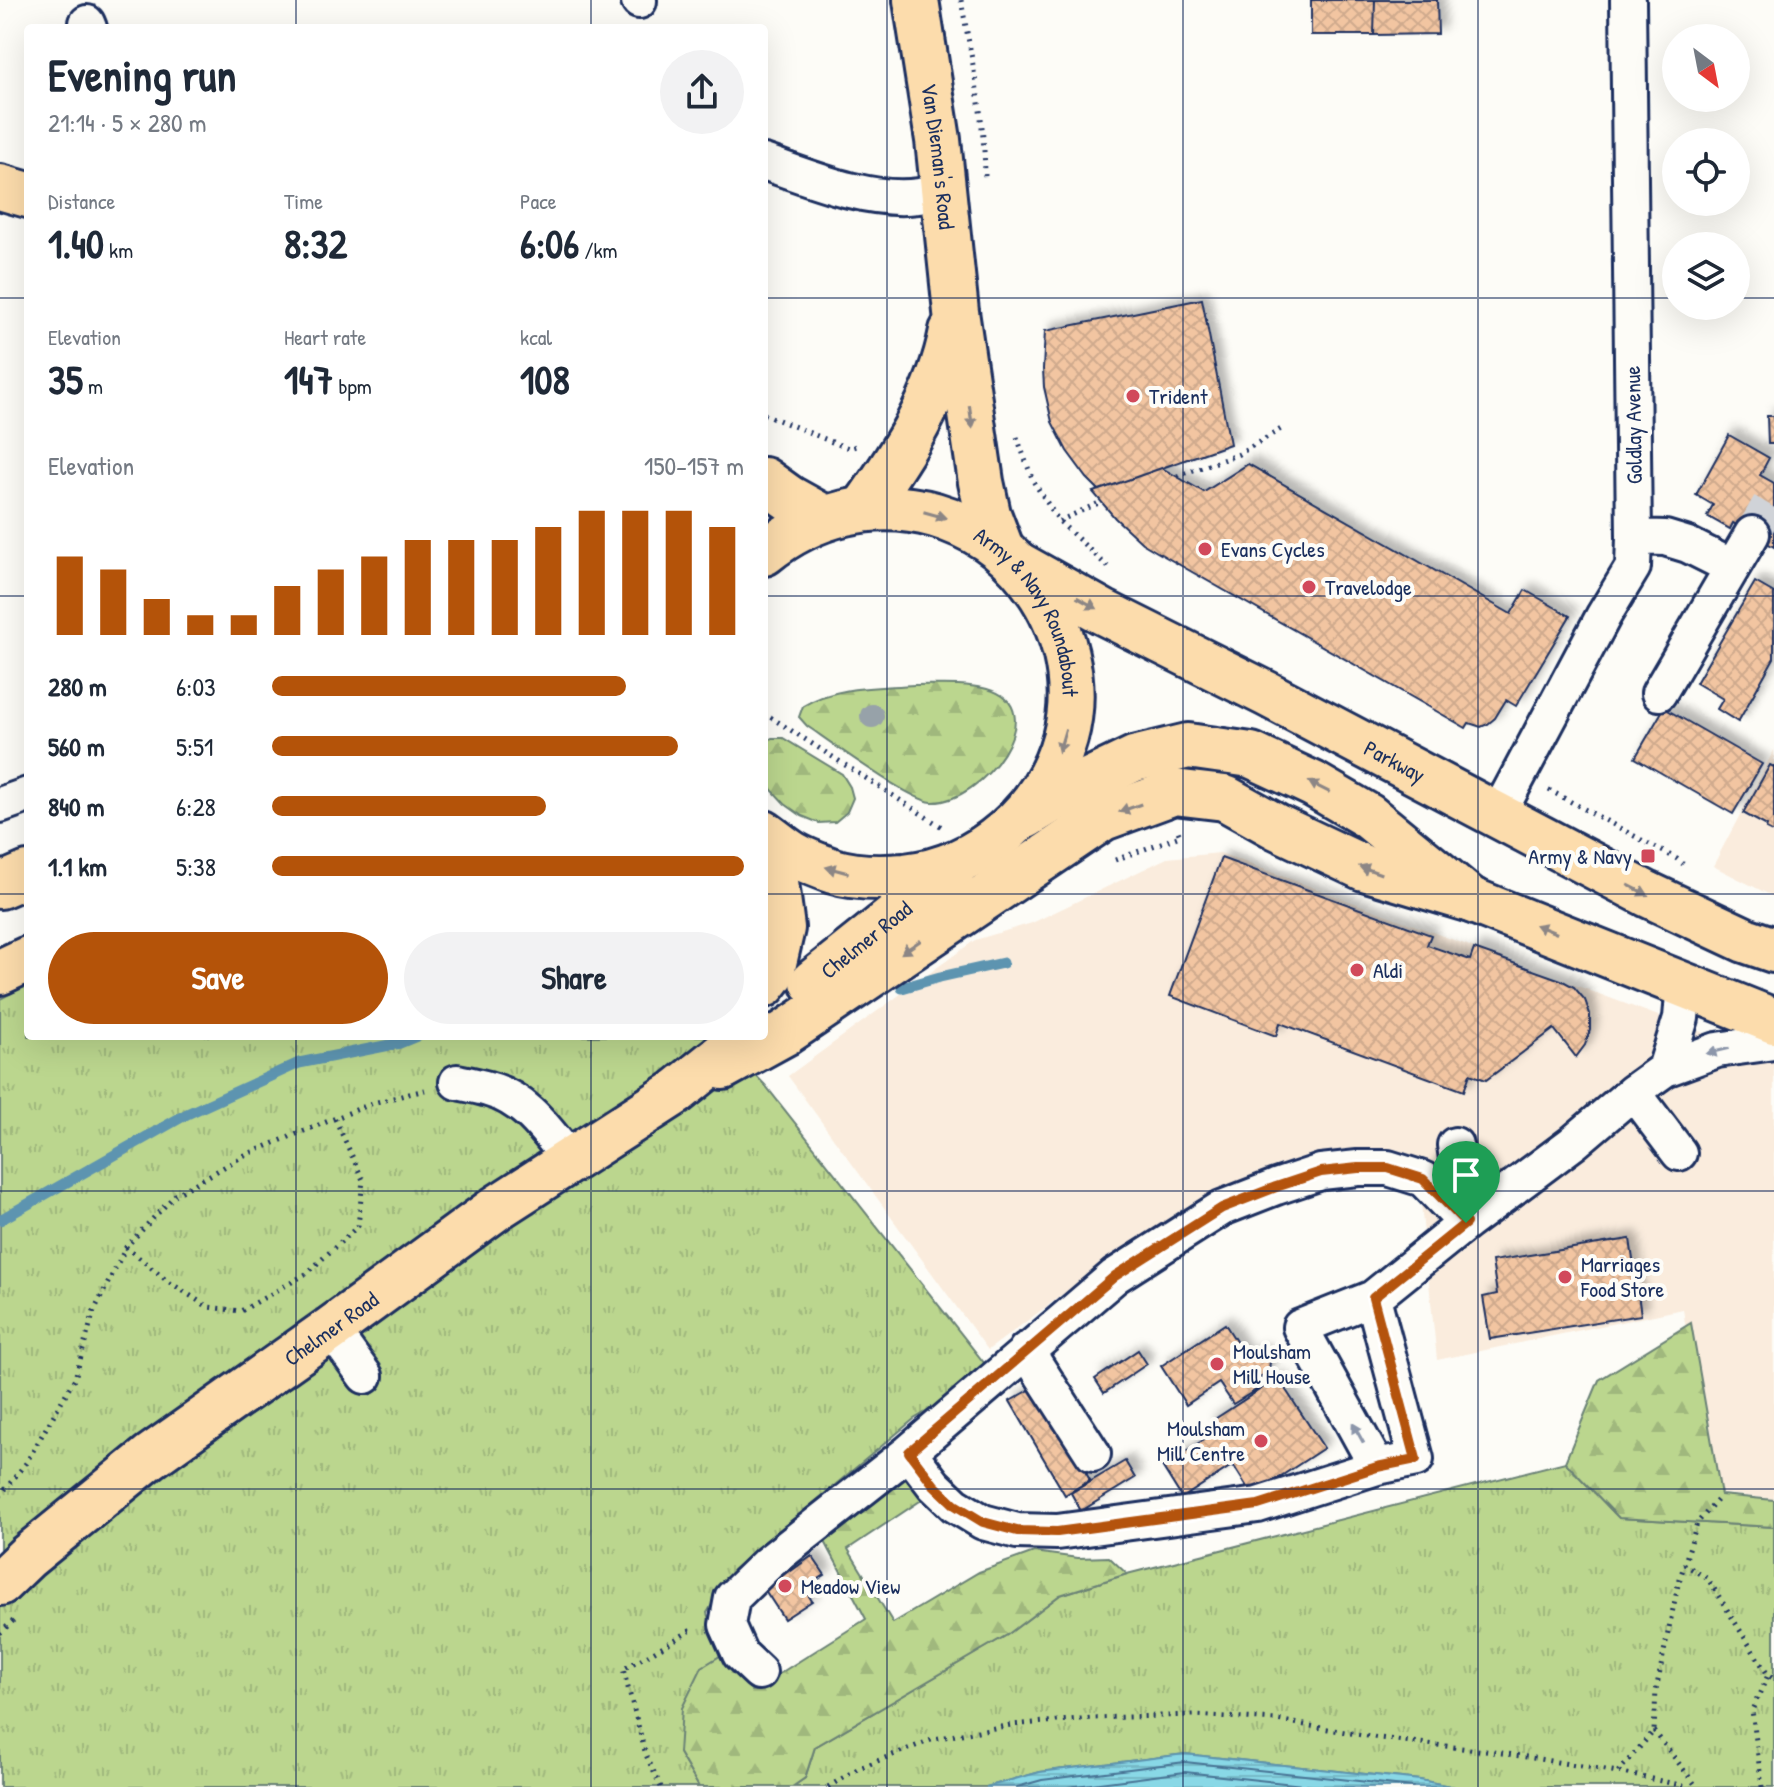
<!DOCTYPE html>
<meta charset="utf-8">
<style>
:root{--surface:#fff;--page:#f2f2f3;--text:#1f2937;--muted:#747a83;--accent:#b45309}
body{margin:0;font-family:"Patrick Hand",sans-serif;background:var(--page);color:var(--text);height:100vh;display:flex;flex-direction:column;font-size:30px;white-space:nowrap}
*{box-sizing:border-box;margin:0}
p{font-size:26px;color:var(--muted)}
.icon{flex:none;width:44px;height:44px;fill:none;stroke:currentColor;stroke-width:2;stroke-linecap:round;stroke-linejoin:round}
.map{position:relative;flex:1;overflow:hidden}
.panel{position:absolute;left:24px;top:24px;width:744px;height:1016px;display:flex;flex-direction:column;background:var(--surface);border-radius:8px;box-shadow:0 8px 32px #0002}
.panel>*{flex:none}
.needle{width:52px;rotate:148deg}
.buttons{position:absolute;left:1662px;top:24px;display:grid;gap:16px}
.buttons a{display:grid;place-items:center;width:88px;height:88px;border-radius:50%;background:var(--surface);box-shadow:0 8px 32px #0002;font-size:40px}
.pin{position:absolute;display:grid;place-items:center;width:68px;height:68px;color:#fff;margin:-82px -34px;border-radius:50% 50% 50% 0;rotate:-45deg;box-shadow:0 0 8px #0007}
.pin .icon{rotate:45deg}
.round{display:grid;place-items:center;flex:none;width:84px;height:84px;border-radius:42px;background:var(--page)}
.headline{display:flex;align-items:center;justify-content:space-between;height:136px;padding:0 24px}
h1{font-size:44px;font-weight:800;line-height:60px}
.stats{display:grid;grid-template-columns:repeat(3,1fr);gap:12px;height:136px;padding:8px 24px}
.stats div{display:grid;align-content:center}
.stats b{font-size:40px;font-weight:800}
.stats small{font-size:22px;font-weight:400}
.stats p{font-size:22px}
.chart{height:224px;padding:16px 24px}
.chart p{display:flex;justify-content:space-between}
.chart svg{width:100%;height:144px;margin-top:8px;stroke:var(--accent);stroke-width:6}
.action{display:flex;gap:16px;margin-top:auto;padding:16px 24px}
.action a{flex:1;height:92px;border-radius:48px;background:var(--accent);color:#fff;font-size:32px;font-weight:800;line-height:92px;text-align:center}
.action a+a{background:var(--page);color:var(--text)}
ul{padding:0 24px;list-style:none;font-size:26px}
li{display:grid;grid-template-columns:128px 96px 1fr;align-items:center;height:60px}
li i{height:20px;border-radius:10px;background:var(--accent)}
.map>svg:first-child{display:block}
</style>
<div class="map">
<svg width="1774" height="1787" viewBox="0 0 1774 1787">
<defs>
<pattern id="grass-tufts" width="24" height="20" patternUnits="userSpaceOnUse" patternTransform="scale(2)"><rect width="24" height="20" fill="#bbd68e"/><path d="M3 7l-1-3M5 7V3M7 7l1-3M15 17l-1-3M17 17v-4M19 17l1-3" fill="none" stroke="#a0b87d"/></pattern>
<pattern id="forest-firs" width="22" height="20" patternUnits="userSpaceOnUse" patternTransform="scale(2)"><rect width="22" height="20" fill="#bbd68e"/><path d="M5 1l3.5 6h-7zM16 11l3.5 6h-7z" fill="#a0b87d"/></pattern>
<pattern id="water-rules" width="6" height="5" patternUnits="userSpaceOnUse" patternTransform="scale(2)"><rect width="6" height="5" fill="#89d8e6"/><path d="M0 2.5h6" fill="none" stroke="#76bac8"/></pattern>
<pattern id="building-cross-hatch" width="8" height="8" patternUnits="userSpaceOnUse" patternTransform="scale(2)"><rect width="8" height="8" fill="#f2c5a1"/><path d="M0 0l8 8M0 8l8-8" fill="none" stroke="#cfaa8d"/></pattern>
<filter id="shadow"><feDropShadow dx="7" dy="-7" stdDeviation="4" flood-color="#0004"/></filter>
</defs>
<rect width="100%" height="100%" fill="#fdfcf7"/>
<filter id="ink" filterUnits="userSpaceOnUse"><feTurbulence type="fractalNoise" baseFrequency=".0125" numOctaves="2"/><feDisplacementMap in="SourceGraphic" scale="16" xChannelSelector="R" yChannelSelector="G"/><feConvolveMatrix kernelMatrix="1 2 1 2 8 2 1 2 1" color-interpolation-filters="sRGB"/></filter>
<g filter="url(#ink)">
<path fill="#faecdd" d="M1774,750v147l-61,-31z
M1220,853l554,206v440l-65,-7 -26,-183 -246,51 -21,-204 -116,11 -156,67 -156,116 -200,-274 187,-136 57,-17 135,-65z"/>
<path fill="url(#grass-tufts)" stroke="#6b8276" stroke-width="2" d="M28,984v52h690l47,49 227,288 -78,46 -181,151 -26,43 13,43 -18,12 -23,85 20,34h-699v-788z
M1565,1462l54,56 155,9v260h-319l-35,-7 -235,-26 -145,18 -54,15h-194l13,-9 10,-31 192,-112 53,-40 67,-21z"/>
<path fill="url(#forest-firs)" stroke="#6b8276" stroke-width="2" d="M914,685c24,0 50,-2 73,4 69,19 -6,115 -55,113 -21,-1 -103,-61 -125,-76l-8,-9 4,-11c32,-20 74,-18 111,-21z
M772,738h11l59,36 8,13 3,11 -6,14 -12,10 -16,1 -17,-7 -17,-12 -13,-14 -8,-12v-35z
M1691,1323l30,172 53,5v27l-155,-9 -54,-56 34,-82z
M907,1473l19,24 -78,52 45,74 86,-51 55,-20 44,6 31,-1 18,17 -67,21 -53,40 -192,112 -10,31 -13,9h-93l-20,-34 3,-45 20,-41 18,-11 32,35 114,-72 -45,-85z"/>
<path fill="url(#water-rules)" stroke="#5d94b0" stroke-width="2" d="M1185,1754l235,26 35,7h-469l54,-15z"/>
<g fill="none" stroke-linecap="round" stroke-linejoin="round">
<path stroke="#477394" stroke-width="2" d="M1017,1787l25,-7 143,-18 228,25
M1068,1787l117,-15 136,15"/>
<path stroke="#5d94b0" stroke-width="11" d="M902,988l38,-11 63,-14
M0,1220l187,-106 112,-51 101,-20 17,-7"/>
</g>
<path fill="url(#building-cross-hatch)" stroke="#1b2f5e" stroke-width="2" filter="url(#shadow)" d="M1311,0h64l-1,35h-63z
M1375,0h62l1,34 -64,1z
M1202,299l28,145 -68,24 42,24 44,-28 263,150 14,-24 45,26 -54,90 -10,-6 -11,18 -7,6 -7,3 -12,-4 -3,5 -309,-176 -15,-9 -27,-25 -22,-26 6,-2 -12,-12 -20,-27 -15,-29 -8,-35 -1,-18 2,-38z
M1202,299l28,145 -131,46 -12,-12 -20,-27 -15,-29 -8,-35 -1,-18 2,-38z
M1767,416h7v28h-6z
M1729,435l40,23 -9,17 14,8v64l-41,-24 -3,6 -23,-13 6,-11 -17,-10z
M1755,582l19,11v65l-36,64 -21,-13 6,-10 -27,-16z
M1664,708l98,56 -29,50 -98,-56z
M1770,765l4,2v66l-8,-4 1,-3 -24,-13z
M1221,858l210,77 -4,10 43,15 4,-11 87,31 13,7 11,13 5,14v16l-5,15 -9,12 -22,-28 -68,51 -16,-6 -6,17 -184,-68 -4,13 -106,-40z
M1630,1239l11,76 -151,24 -7,-42 14,-3 -5,-33z
M1225,1324l21,33 10,-6 10,3 4,7 -1,10 -10,7 5,7 -31,19 -14,-21 -33,22 -25,-39z
M1138,1350l9,14 -43,29 -9,-14z
M1278,1378l46,70 -72,47 -19,-30 -51,33 -20,-32 51,-32 -6,-10z
M1035,1387l55,93 -25,15 -55,-94z
M1125,1461l10,17 -54,33 -10,-18z
M812,1556l13,19 -21,13 8,13 -28,18 -23,-35 27,-18 3,5z"/>
<g fill="none" stroke-linecap="round" stroke-linejoin="round">
<path stroke="#d0d3d8" stroke-width="34" stroke-dasharray="34 17" stroke-linecap="butt" d="M1752,534l22,-38"/>
<defs>
<path id="minor" d="M639,1v-1
M87,23l2,5
M764,162c46,16 105,41 155,34 8,-1 16,-5 24,-7
M1634,537l31,1 23,7 44,22
M1659,693l93,-159
M0,805l28,-10
M1497,816l107,-201 29,-48 1,-30 -6,-537
M1665,1069l16,-51 3,-34
M457,1082c10,2 21,4 31,7 38,10 59,42 82,71
M1455,1145l11,78
M1679,1153l-46,-61 32,-23 52,-19 57,-8
M1373,1298l43,161 -39,8 -77,-140 73,-29 93,-75 107,-80 60,-51
M331,1329l34,47
M1026,1350l67,104
M909,1452l25,33 21,20 28,17 34,9 40,1 201,-27 119,-38
M759,1672l-19,-18 -13,-29 5,-27 36,-35 141,-111 206,-176 107,-68 54,-21 45,-15 37,-4h30l35,11 43,44"/>
<g id="major">
<path id="s1" d="M916,0l22,140 18,172 25,170 7,32 13,34"/>
<path d="M0,187l28,8"/>
<path d="M764,480l25,18 36,20"/>
<path d="M863,509c39,-55 76,-110 89,-178"/>
<path id="s2" d="M764,553c48,-39 110,-55 171,-38 37,11 70,32 94,63 35,43 51,105 36,160 -20,73 -85,130 -160,138 -24,2 -50,2 -72,-5 -13,-5 -28,-10 -40,-17 -10,-6 -19,-14 -29,-21"/>
<path id="s3" d="M1019,565l84,47 164,82 380,200 98,46 29,10"/>
<path d="M1026,816l41,-25 67,-32 54,-13 63,9 62,29 55,32 103,84 303,121"/>
<path d="M764,845l11,30 7,53 -11,48 -7,9"/>
<path d="M0,886l28,-12"/>
<path d="M0,972l28,-13"/>
<path id="s4" d="M813,982l140,-112"/>
<path d="M723,1067l62,-34 318,-215 71,-26 51,6 52,29 87,41 107,32"/>
<path id="s5" d="M0,1583l27,-26 123,-100 181,-128 167,-122 177,-114 71,-57"/>
</g>
</defs>
<use href="#minor" stroke="#1b2f5e" stroke-width="40"/>
<use href="#major" stroke="#1b2f5e" stroke-width="50"/>
<path stroke="#1b2f5e" stroke-width="5" stroke-dasharray="2 6" stroke-linecap="butt" d="M961,0c11,60 24,120 24,181
M764,414l73,30 12,4 7,-2
M1017,437l16,44 26,40 49,46
M1177,476l62,-22 42,-25
M1059,521l42,-19
M764,713l178,114
M1549,790l128,69 6,5
M1115,860l65,-24 -2,-5
M126,1247l40,33 42,27 33,4 65,-37 52,-48 5,-46 -28,-61
M0,1496l26,-33 49,-85 19,-67 32,-64 49,-52 70,-40 128,-52 52,-13
M1684,1564l24,15 60,96 6,4
M0,1633l14,-13
M1654,1731l43,56
M1618,1772l36,-41 2,-41 22,-105 19,-62 24,-27
M661,1787l-15,-32 -23,-86 67,-38 4,-1
M828,1787l31,-19 75,-29 77,-14 81,-7 102,-3 83,5 102,18 123,15 116,19 72,15
M1762,1787l-10,-77 16,-35"/>
<use href="#minor" stroke="#fdfcf7" stroke-width="34"/>
<use href="#major" stroke="#fcdcac" stroke-width="44"/>
</g>
<circle fill="#97a2a9" cx="872" cy="716" r="12"/>
<defs><path id="oneway-solid" d="M-6-.8H1V-3.2L6.5 0L1 3.2V.8H-6Z" transform="scale(2)"/></defs>
<g fill="#8c8685">
<use href="#oneway-solid" transform="translate(971 417) rotate(82)"/>
<use href="#oneway-solid" transform="translate(935 515) rotate(16)"/>
<use href="#oneway-solid" transform="translate(1087 603) rotate(29)"/>
<use href="#oneway-solid" transform="translate(1062 741) rotate(107)"/>
<use href="#oneway-solid" transform="translate(1319 787) rotate(-153)"/>
<use href="#oneway-solid" transform="translate(1130 808) rotate(160)"/>
<use href="#oneway-solid" transform="translate(837 870) rotate(-165)"/>
<use href="#oneway-solid" transform="translate(1370 870) rotate(-161)"/>
<use href="#oneway-solid" transform="translate(1638 890) rotate(27)"/>
<use href="#oneway-solid" transform="translate(1546 929) rotate(-158)"/>
<use href="#oneway-solid" transform="translate(911 947) rotate(146)"/>
</g>
<g fill="#8c96aa">
<use href="#oneway-solid" transform="translate(1718 1051) rotate(167)"/>
<use href="#oneway-solid" transform="translate(1358 1433) rotate(-119)"/>
</g>
</g>
<g fill="none" stroke-linecap="round" stroke-linejoin="round" filter="url(#ink)">
<defs>
<path id="route" d="M1358,1168h30l35,11 43,44 -93,75 43,161 -39,8 -119,38 -201,27 -40,-1 -34,-9 -28,-17 -21,-20 -25,-33 206,-176 107,-68 54,-21 45,-15z"/>
</defs>
<use href="#route" stroke="#fff" stroke-width="16"/>
<use href="#route" stroke="#b45309" stroke-width="10"/>
</g>
<path fill="none" stroke="#1b2f5e" stroke-width="2" stroke-opacity="0.55" d="M296,0v28M591,0v28M887,0v1787M1183,0v1787M1478,0v1787M0,298h28M764,298h912M1736,298h38M0,596h28M764,596h1010M0,894h28M764,894h1010M296,1036v751M591,1036v751M0,1191h1774M0,1489h1774"/>
<g fill="#d1495b" stroke="#fdfcf7" stroke-width="3">
<circle cx="1133" cy="396" r="8"/>
<circle cx="1205" cy="549" r="8"/>
<circle cx="1309" cy="587" r="8"/>
<rect x="1640" y="848" width="16" height="16" rx="4"/>
<circle cx="1357" cy="970" r="8"/>
<circle cx="1565" cy="1277" r="8"/>
<circle cx="1217" cy="1364" r="8"/>
<circle cx="1261" cy="1441" r="8"/>
<circle cx="785" cy="1586" r="8"/>
</g>
<g text-anchor="middle" stroke-width="8" stroke-linejoin="round" paint-order="stroke">
<g font-size="22" fill="#1b2f5e" stroke="#fdfcf7">
<text dy="8" stroke="none"><textPath href="#s1" startOffset="158">Van Dieman's Road</textPath></text>
<text transform="translate(1633 425) rotate(-91)" y="8">Goldlay Avenue</text>
<text dy="8" stroke="none"><textPath href="#s2" startOffset="326">Army &amp; Navy Roundabout</textPath></text>
<text dy="8" stroke="none"><textPath href="#s3" startOffset="424">Parkway</textPath></text>
<text dy="8" stroke="none"><textPath href="#s4" startOffset="68">Chelmer Road</textPath></text>
<text dy="8" stroke="none"><textPath href="#s5" startOffset="418">Chelmer Road</textPath></text>
</g>
<g font-size="22" fill="#1b2f5e" stroke="#fdfcf7" text-anchor="start">
<text x="1149" y="404">Trident</text>
<text x="1221" y="557">Evans Cycles</text>
<text x="1325" y="595">Travelodge</text>
<text x="1632" y="864" text-anchor="end">Army &amp; Navy</text>
<text x="1373" y="978">Aldi</text>
<text x="1581" y="1272">Marriages<tspan x="1581" dy="25">Food Store</tspan></text>
<text x="1233" y="1359">Moulsham<tspan x="1233" dy="25">Mill House</tspan></text>
<text x="1245" y="1436" text-anchor="end">Moulsham<tspan x="1245" dy="25">Mill Centre</tspan></text>
<text x="801" y="1594">Meadow View</text>
</g>
</g>
</svg>
<div class="buttons">
<a><svg class="needle" viewBox="-14 -14 28 28"><path d="M0-13l5 13h-10z" fill="#e53935"/><path d="M0 13l5-13h-10z" fill="#747a83"/></svg></a>
<a><svg class="icon" aria-label="locate" viewBox="0 0 24 24"><circle cx="12" cy="12" r="6"/><path d="M12 2v4M12 18v4M2 12h4M18 12h4"/></svg></a>
<a><svg class="icon" aria-label="layers" viewBox="0 0 24 24"><path d="M12 4l9 5-9 5-9-5zM3 14l9 5 9-5"/></svg></a>
</div>
<div class="pin" style="left:1466px;top:1223px;background:#1e9e55"><svg class="icon" aria-label="arrive" viewBox="0 0 24 24"><path d="M6 21V4h12l-3 4 3 4H6"/></svg></div>
<section class="panel">
<div class="headline"><div><h1>Evening run</h1><p>21:14 · 5 × 280 m</p></div><a class="round"><svg class="icon" aria-label="share" viewBox="0 0 24 24"><path d="M12 15V3M7 8l5-5 5 5M5 13v7h14v-7"/></svg></a></div>
<div class="stats">
<div><p>Distance</p><b>1.40<small> km</small></b></div>
<div><p>Time</p><b>8:32</b></div>
<div><p>Pace</p><b>6:06<small> /km</small></b></div>
</div>
<div class="stats">
<div><p>Elevation</p><b>35<small> m</small></b></div>
<div><p>Heart rate</p><b>147<small> bpm</small></b></div>
<div><p>kcal</p><b>108</b></div>
</div>
<div class="chart"><p><span>Elevation</span>150–157 m</p>
<svg viewBox="0 0 160 44" preserveAspectRatio="none"><path d="M5 44V20M15 44V24M25 44V33M35 44V38M45 44V38M55 44V29M65 44V24M75 44V20M85 44V15M95 44V15M105 44V15M115 44V11M125 44V6M135 44V6M145 44V6M155 44V11"/></svg>
</div>
<ul>
<li><b>280 m</b>6:03<i style="width:75%"></i></li>
<li><b>560 m</b>5:51<i style="width:86%"></i></li>
<li><b>840 m</b>6:28<i style="width:58%"></i></li>
<li><b>1.1 km</b>5:38<i style="width:100%"></i></li>
</ul>
<div class="action"><a>Save</a><a>Share</a></div>
</section>
</div>
